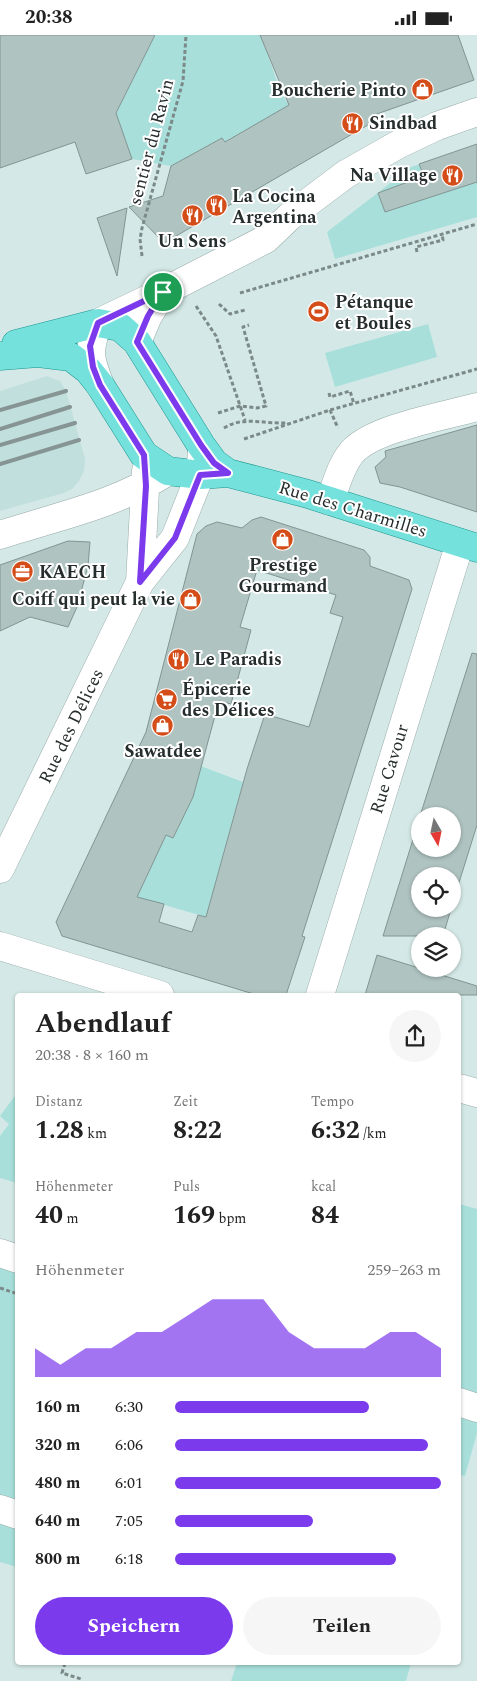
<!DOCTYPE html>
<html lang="de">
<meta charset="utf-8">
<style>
:root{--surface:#fff;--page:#f6f6f6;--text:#222;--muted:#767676;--accent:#7c3aed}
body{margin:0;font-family:Spectral,serif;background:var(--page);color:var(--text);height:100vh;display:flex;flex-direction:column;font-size:19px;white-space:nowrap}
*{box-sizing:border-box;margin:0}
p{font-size:16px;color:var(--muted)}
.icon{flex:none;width:28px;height:28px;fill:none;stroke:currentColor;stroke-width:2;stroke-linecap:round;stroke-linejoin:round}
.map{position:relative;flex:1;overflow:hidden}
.drawer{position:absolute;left:15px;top:958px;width:446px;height:672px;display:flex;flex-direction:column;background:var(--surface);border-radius:5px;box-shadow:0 1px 4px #0004}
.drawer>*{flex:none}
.needle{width:32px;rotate:171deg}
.controls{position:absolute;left:411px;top:772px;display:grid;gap:10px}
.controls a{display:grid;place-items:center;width:50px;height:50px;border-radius:50%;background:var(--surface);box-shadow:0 1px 4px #0004;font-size:25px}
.pin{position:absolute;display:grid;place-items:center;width:42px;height:42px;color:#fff;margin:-21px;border:2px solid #fff;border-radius:50%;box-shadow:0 1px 5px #0007}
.round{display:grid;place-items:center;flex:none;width:52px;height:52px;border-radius:26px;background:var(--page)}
.head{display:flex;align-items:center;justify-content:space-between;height:85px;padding:0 20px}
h1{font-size:28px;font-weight:700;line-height:38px}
.stats{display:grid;grid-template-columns:repeat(3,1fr);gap:8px;height:85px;padding:5px 20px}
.stats div{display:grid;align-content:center}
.stats b{font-size:25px;font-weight:700}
.stats small{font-size:14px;font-weight:400}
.stats p{font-size:14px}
.chart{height:140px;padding:10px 20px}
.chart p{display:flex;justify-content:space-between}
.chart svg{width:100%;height:90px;margin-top:5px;fill:var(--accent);opacity:.7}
.button{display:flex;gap:10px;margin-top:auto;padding:10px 20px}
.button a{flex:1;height:58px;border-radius:30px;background:var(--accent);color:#fff;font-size:20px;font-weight:700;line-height:58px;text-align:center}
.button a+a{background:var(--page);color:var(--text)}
ul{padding:0 20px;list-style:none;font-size:16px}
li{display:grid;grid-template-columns:80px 60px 1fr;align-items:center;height:38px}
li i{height:12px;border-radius:6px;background:var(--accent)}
.status{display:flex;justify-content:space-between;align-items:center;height:35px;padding:0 25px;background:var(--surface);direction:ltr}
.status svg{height:14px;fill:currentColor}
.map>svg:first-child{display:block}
</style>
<div class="status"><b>20:38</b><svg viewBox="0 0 49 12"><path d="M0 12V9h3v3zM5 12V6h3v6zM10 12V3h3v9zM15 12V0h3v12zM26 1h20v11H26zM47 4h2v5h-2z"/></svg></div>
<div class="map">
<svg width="477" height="1646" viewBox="0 0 477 1646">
<rect width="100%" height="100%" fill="#d4e9e7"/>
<path fill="#c1e0dd" d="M47,341l13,5 6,10 19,68 -1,12 -5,10 -7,8 -8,4 -64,18v-120z"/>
<path fill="#a8dfda" d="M155,0h106l20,58 8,12 -64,37 -3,-4 -51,28 -39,-7 -16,-46z
M477,111v71l-142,42 -8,-27 84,-65z
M428,289l9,33 -102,30 -10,-34z
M198,730l45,17 -37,135 -69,-20 29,-62 7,3 15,-31z
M17,1058v90l-17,-5v-42l9,-12 -9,-8z
M459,1169l18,5v185l-18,-5z
M0,1231l17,6v295l-17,-5z
M459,1380l18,6v12l-12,43 -5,-1 -1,6z
M237,1628h174l-5,18h-175z"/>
<path fill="#afc3c1" stroke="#819593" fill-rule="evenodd" d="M0,0h155l-39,78 16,46 -46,15 -11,-32 -75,26z
M260,0h198l16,45 -103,36 2,6 -209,121 -35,-36 34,-11 8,-30 51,-28 3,4 64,-37z
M477,109v38l-92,30 -7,-19 46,-17 -5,-12z
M127,173l-10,68 -20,-58z
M477,390v87l-77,-25 -20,-4 -5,-16 11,-10 -1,-6z
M261,482l103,33 6,7v9l39,14 3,9 -110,347 3,1 -19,58h-29l-195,-59 -6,-14 90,-190 51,-198 9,-8 11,-4 25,6 10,-8zM257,535l79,25 -6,18 13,4 -34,110 -44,-13 -18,55 -41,148 -8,-2 -6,17 -33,-10 5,-18 -27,-7 29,-62 7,3 20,-41 26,-96 12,3 20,-74 -11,-3z
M68,506l22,1 -2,24 -11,41 -9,20 -38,-10 -30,14v-66z
M472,618l5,1v171l-25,80v-29h-32v33h31l-8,27h-60l37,-119v32h32v-33h-32z
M377,920l100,31v9h-112z"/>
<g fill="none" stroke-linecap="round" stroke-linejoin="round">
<defs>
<path id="minor" d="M137,307l11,-26 15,-24
M100,350c-11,-28 -12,-34 -2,-62l65,-31 103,-53 24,-23 56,-42 53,-30 38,-18 40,-14
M330,466c6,-16 11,-36 22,-49 22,-24 92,-36 125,-45
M0,500c58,-19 116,-30 168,-64
M140,547l6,-111
M0,834l140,-287 35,-44 25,-63 2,-23
M0,911l160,49
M320,960l140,-452
M459,1053l18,5
M0,1218l18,6
M459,1367l18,6
M0,1474l18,6"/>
<path id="major" d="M16,309l82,-21 22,4 17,15 64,103 13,18 14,10
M0,321l38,-3 33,4 17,13 12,15 44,70 24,16 32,4 28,-2 80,21 169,54"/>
</defs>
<use href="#minor" stroke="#98aca9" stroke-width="29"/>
<use href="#major" stroke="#1c958f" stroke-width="29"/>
<path stroke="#7b8a88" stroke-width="3" stroke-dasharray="4 2.5" stroke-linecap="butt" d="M417,217l-1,-5 27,-7 -1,-6
M142,221l-2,-17 2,-11 41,-147 3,-46
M240,258l237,-69
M219,269l11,10 15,-4
M196,271l20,30 29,84
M329,358l1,4 20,-6 4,13
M330,375l8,18
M218,378l22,-7 17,2 9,-2 -23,-79 6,-2
M224,393c19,-12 40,-4 62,-5
M244,404l86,-29 147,-41
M0,1253l18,6
M65,1628l-3,10 19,6"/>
<use href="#minor" stroke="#fff" stroke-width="28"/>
<use href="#major" stroke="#74e1dc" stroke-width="28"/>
<path stroke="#869593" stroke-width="4" d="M0,375l66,-19
M0,394l70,-22
M0,410l75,-22
M0,429l79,-24"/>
</g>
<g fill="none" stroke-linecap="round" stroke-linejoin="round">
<defs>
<path id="route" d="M163,257l-15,24 -11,26 64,103 13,18 14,10 -28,2 -25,63 -35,44 6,-96 -2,-31 -44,-70 -7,-18 -3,-21 8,-23z"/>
</defs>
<use href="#route" stroke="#fff" stroke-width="10"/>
<use href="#route" stroke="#7c3aed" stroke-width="6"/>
</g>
<defs>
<symbol id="shop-disc" viewBox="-11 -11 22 22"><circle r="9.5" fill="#d44d19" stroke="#fff"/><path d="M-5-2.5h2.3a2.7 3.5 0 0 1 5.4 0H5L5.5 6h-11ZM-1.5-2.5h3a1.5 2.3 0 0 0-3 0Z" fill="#fff"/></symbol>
<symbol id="restaurant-disc" viewBox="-11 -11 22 22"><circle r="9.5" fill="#d44d19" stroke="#fff"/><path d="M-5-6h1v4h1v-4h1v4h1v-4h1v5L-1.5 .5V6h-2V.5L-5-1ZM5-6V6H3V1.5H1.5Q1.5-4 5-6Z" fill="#fff"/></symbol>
<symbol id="stadium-disc" viewBox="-11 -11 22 22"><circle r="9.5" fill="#d44d19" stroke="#fff"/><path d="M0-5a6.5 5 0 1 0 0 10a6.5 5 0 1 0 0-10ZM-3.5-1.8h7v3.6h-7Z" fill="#fff"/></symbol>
<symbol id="office-disc" viewBox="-11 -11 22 22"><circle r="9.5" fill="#d44d19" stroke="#fff"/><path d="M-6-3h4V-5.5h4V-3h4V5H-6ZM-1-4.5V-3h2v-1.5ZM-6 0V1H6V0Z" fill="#fff"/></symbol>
<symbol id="supermarket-disc" viewBox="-11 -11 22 22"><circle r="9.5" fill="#d44d19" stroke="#fff"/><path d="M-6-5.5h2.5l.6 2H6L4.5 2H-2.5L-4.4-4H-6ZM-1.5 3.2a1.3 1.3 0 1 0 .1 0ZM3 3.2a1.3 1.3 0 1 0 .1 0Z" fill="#fff"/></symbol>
</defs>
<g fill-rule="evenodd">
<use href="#shop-disc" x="410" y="42" width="25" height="25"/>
<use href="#restaurant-disc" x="340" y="76" width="25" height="25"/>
<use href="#restaurant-disc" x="440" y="128" width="25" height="25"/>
<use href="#restaurant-disc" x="204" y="158" width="25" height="25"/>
<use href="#restaurant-disc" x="180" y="168" width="25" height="25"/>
<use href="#stadium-disc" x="306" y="264" width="25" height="25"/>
<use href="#shop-disc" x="270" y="492" width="25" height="25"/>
<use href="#office-disc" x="10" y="524" width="25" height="25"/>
<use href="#shop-disc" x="178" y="552" width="25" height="25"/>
<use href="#restaurant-disc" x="166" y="612" width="25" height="25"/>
<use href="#supermarket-disc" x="154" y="652" width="25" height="25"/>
<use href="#shop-disc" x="150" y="678" width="25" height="25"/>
</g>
<g text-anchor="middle" stroke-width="4" stroke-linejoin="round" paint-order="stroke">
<g font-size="18" font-weight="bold" fill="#262e2d" stroke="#fff" text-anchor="start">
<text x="406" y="61" text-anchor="end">Boucherie Pinto</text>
<text x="369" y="94">Sindbad</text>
<text x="437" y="146" text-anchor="end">Na Village</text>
<text x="232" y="167">La Cocina<tspan x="232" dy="21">Argentina</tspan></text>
<text x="192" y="212" text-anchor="middle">Un Sens</text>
<text x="335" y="273">Pétanque<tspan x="335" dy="21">et Boules</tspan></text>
<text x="283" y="536" text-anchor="middle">Prestige<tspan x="283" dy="21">Gourmand</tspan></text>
<text x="39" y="543">KAECH</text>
<text x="175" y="570" text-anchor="end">Coiff qui peut la vie</text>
<text x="194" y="630">Le Paradis</text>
<text x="182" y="660">Épicerie<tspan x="182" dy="21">des Délices</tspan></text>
<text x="163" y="722" text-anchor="middle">Sawatdee</text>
</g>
<g font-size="18" fill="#262e2d" stroke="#fff">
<text transform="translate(151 107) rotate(-75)" y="6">sentier du Ravin</text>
<text transform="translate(353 474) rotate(17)" y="6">Rue des Charmilles</text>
<text transform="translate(71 691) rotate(-64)" y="6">Rue des Délices</text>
<text transform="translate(389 734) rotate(-73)" y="6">Rue Cavour</text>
</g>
</g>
</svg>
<div class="controls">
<a><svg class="needle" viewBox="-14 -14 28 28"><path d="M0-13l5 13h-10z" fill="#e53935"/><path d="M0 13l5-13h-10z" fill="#767676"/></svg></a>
<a><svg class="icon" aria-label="locate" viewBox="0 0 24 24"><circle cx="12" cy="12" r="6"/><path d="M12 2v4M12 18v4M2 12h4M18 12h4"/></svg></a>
<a><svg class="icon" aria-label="layers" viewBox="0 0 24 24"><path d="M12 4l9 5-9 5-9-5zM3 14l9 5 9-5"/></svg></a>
</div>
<div class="pin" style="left:163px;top:257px;background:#1e9e55"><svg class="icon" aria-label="arrive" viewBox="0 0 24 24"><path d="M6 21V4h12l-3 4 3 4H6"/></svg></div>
<section class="drawer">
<div class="head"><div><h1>Abendlauf</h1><p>20:38 · 8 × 160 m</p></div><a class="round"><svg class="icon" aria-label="share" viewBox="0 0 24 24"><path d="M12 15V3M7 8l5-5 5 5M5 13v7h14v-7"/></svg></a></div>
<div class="stats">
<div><p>Distanz</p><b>1.28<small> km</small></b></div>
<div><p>Zeit</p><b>8:22</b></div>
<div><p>Tempo</p><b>6:32<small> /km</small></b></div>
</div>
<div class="stats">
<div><p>Höhenmeter</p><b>40<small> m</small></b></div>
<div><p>Puls</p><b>169<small> bpm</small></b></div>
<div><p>kcal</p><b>84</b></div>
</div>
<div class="chart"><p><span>Höhenmeter</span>259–263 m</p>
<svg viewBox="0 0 160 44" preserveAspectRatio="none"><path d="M0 44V30L10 38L20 30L30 30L40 22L50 22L60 14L70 6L80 6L90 6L100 22L110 30L120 30L130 30L140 22L150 22L160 30V44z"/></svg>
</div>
<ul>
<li><b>160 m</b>6:30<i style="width:73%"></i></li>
<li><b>320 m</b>6:06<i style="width:95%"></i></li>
<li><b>480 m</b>6:01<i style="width:100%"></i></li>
<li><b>640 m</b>7:05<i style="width:52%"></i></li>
<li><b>800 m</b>6:18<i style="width:83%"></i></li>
</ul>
<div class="button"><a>Speichern</a><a>Teilen</a></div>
</section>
</div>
